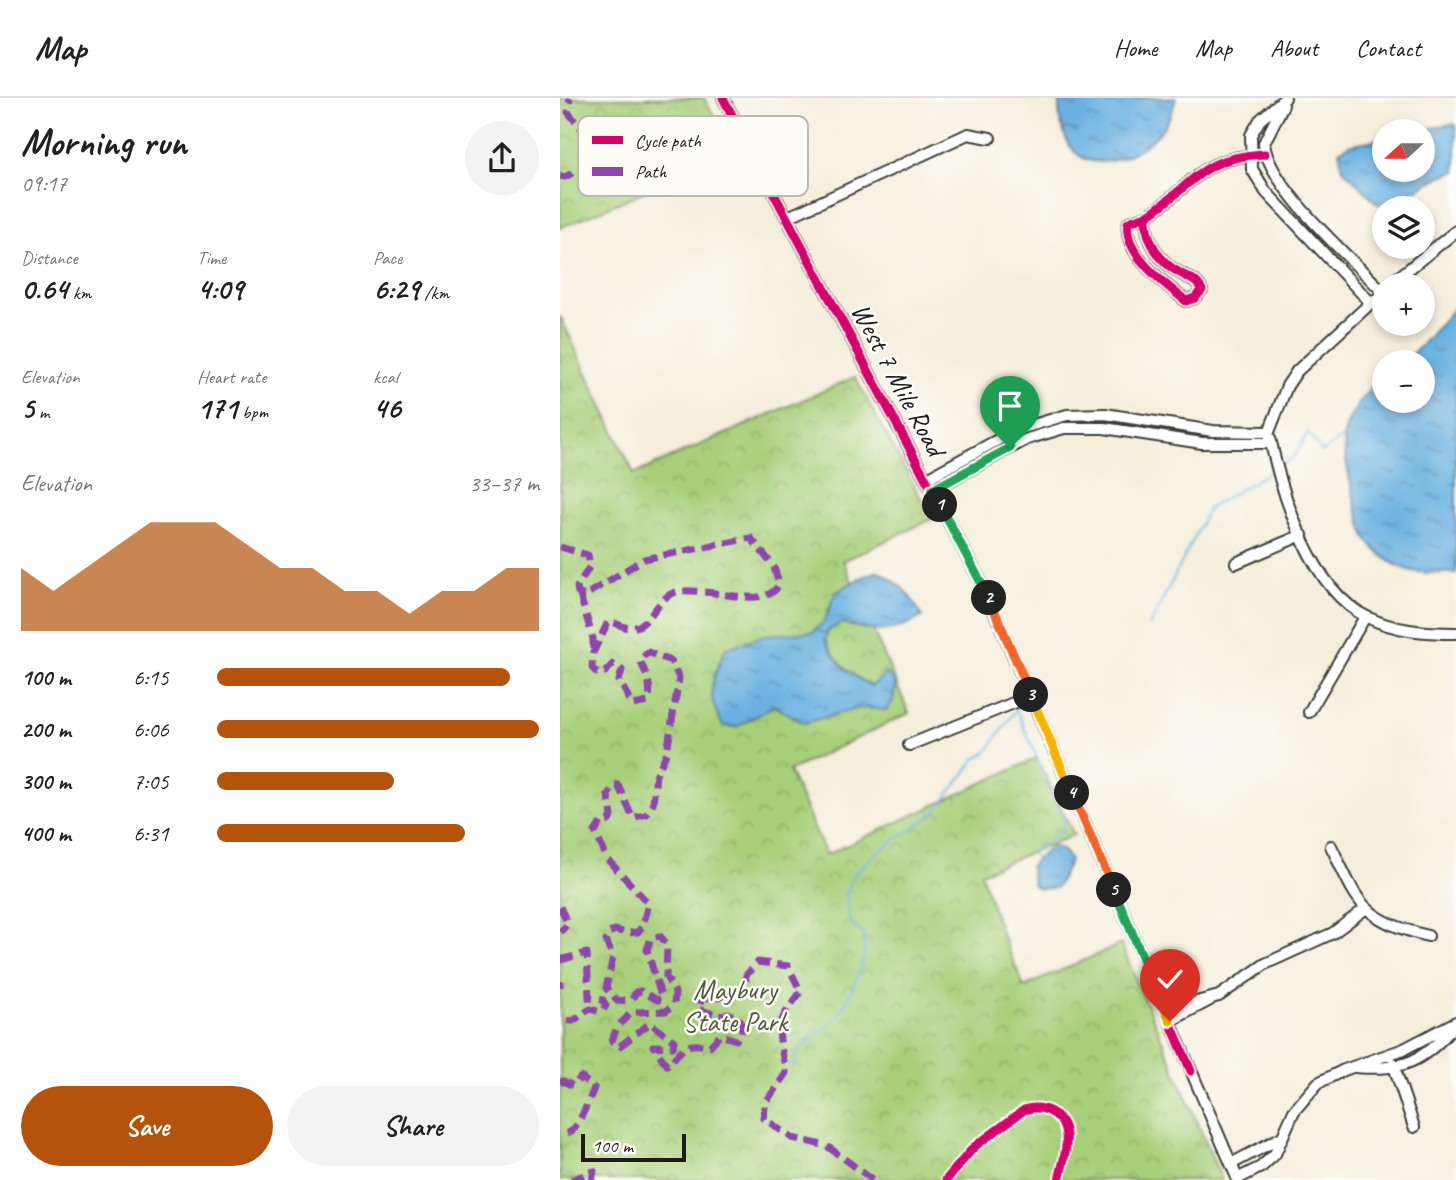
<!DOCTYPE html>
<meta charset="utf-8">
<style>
:root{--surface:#fff;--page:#f2f2f2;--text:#202124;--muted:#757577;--line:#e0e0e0;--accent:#b45309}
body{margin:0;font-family:Caveat,sans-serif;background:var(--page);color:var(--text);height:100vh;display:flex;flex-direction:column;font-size:26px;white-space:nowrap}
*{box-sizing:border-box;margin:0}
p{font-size:23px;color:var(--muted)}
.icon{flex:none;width:38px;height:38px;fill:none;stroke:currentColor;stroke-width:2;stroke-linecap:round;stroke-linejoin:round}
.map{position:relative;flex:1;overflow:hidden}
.panel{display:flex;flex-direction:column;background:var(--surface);width:560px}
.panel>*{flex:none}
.needle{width:46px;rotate:249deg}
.fabs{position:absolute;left:812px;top:21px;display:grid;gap:14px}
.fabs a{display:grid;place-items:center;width:63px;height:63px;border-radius:50%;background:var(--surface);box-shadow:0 4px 10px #0003;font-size:35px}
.scale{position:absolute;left:21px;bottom:18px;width:105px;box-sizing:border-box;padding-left:7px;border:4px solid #1c1c1c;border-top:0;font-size:19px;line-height:24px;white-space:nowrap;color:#1c1c1c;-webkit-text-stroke:5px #fdfcf7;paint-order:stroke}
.pin{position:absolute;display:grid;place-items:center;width:60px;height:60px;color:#fff;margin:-72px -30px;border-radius:50% 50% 50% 0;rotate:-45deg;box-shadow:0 0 7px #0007}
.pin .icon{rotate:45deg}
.km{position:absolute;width:35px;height:35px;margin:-18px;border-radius:50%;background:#222;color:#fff;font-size:19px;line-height:35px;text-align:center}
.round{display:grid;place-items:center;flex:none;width:74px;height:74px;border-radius:37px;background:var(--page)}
.overview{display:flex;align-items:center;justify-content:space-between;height:119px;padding:0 21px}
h1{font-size:38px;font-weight:700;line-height:52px}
.figures{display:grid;grid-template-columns:repeat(3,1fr);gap:10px;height:119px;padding:7px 21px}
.figures div{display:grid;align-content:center}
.figures b{font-size:30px;font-weight:700}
.figures small{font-size:19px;font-weight:400}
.figures p{font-size:19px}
.chart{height:196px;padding:14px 21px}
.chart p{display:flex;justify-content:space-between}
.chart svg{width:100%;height:126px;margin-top:7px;fill:var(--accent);opacity:.7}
.action{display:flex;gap:14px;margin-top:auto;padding:14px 21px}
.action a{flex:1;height:80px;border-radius:42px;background:var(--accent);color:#fff;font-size:28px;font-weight:700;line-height:80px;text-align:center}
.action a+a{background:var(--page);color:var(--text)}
ul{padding:0 21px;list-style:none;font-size:23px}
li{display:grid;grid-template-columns:112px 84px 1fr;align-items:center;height:52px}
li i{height:18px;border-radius:9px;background:var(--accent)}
header{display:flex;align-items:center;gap:42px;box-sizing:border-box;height:98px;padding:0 35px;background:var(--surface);border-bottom:2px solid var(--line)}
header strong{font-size:33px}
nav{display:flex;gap:38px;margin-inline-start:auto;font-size:24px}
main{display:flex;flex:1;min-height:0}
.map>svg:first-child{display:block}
</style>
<header>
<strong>Map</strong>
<nav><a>Home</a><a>Map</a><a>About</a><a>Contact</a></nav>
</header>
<main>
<section class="panel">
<div class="overview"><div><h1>Morning run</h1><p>09:17</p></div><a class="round"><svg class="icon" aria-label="share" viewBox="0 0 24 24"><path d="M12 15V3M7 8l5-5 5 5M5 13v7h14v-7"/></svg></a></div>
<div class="figures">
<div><p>Distance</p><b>0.64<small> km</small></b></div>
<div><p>Time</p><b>4:09</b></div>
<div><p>Pace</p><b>6:29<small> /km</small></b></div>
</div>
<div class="figures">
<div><p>Elevation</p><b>5<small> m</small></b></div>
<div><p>Heart rate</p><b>171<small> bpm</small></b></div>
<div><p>kcal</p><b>46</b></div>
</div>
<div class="chart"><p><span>Elevation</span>33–37 m</p>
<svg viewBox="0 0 160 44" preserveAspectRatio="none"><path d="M0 44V22L10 30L20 22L30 14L40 6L50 6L60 6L70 14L80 22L90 22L100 30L110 30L120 38L130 30L140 30L150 22L160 22V44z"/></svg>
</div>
<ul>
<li><b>100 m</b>6:15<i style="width:91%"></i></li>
<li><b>200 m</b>6:06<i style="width:100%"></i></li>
<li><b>300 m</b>7:05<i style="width:55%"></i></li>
<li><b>400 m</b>6:31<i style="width:77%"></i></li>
</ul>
<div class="action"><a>Save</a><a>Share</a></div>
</section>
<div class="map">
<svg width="896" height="1082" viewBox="0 0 896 1082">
<defs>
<pattern id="park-crowns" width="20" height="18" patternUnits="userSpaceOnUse" patternTransform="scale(1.75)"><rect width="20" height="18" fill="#a7cf79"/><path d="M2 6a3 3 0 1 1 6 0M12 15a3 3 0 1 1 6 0" fill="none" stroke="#8fb168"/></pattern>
<pattern id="water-ripples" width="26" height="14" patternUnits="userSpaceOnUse" patternTransform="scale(1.75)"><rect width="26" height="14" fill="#6ab1e1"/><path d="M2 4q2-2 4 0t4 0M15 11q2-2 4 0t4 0" fill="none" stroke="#568fb6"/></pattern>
</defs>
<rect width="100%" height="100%" fill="#fdfcf7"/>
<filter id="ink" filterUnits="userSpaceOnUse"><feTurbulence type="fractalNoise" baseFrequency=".0143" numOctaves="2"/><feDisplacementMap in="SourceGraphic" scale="14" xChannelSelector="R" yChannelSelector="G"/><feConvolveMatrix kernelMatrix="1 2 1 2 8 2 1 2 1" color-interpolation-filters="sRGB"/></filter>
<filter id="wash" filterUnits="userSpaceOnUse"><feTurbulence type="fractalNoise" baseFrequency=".00686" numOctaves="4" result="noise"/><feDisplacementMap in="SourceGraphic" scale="28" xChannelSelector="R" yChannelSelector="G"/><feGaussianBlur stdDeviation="1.57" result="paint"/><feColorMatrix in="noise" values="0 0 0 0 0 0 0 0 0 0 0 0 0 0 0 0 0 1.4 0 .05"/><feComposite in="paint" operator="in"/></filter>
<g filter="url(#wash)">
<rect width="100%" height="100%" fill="#f4eedb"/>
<path fill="url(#park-crowns)" stroke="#62764a" stroke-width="2" d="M0,0h144l30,55 -174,75z
M0,218l74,158 221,-97 77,142 -89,42 66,152 -120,58 37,84 211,-97 37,77 -93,38 19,57 24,57 97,-43 101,236h-662z"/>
<path fill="url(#water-ripples)" stroke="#43667e" stroke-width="2" d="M501,0h115c-3,12 -8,25 -16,34 -26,29 -83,50 -97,-2 -3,-9 -6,-22 -2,-32z
M891,26l5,1v46l-15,5 -53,29 -10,-1 -35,-35 -4,-18 10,-6 35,-7v32h39v-39h-7z
M896,208v267c-17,0 -38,1 -53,-5 -13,-5 -31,-19 -37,-31 -8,-18 -23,-80 -22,-100 1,-19 26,-51 40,-62v26h39v-39h-22l19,-15z
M318,473c22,12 33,23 44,46 -31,18 -46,16 -80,6l-14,8 -3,9c12,23 24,35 47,46l13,-13 11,9 -3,19 -6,9 -27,-2 -56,15 -30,-17 -37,21 -14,-1c-19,-34 -11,-43 2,-77l40,-14 47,-3 12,-10 11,-29 23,-14z
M490,749c12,0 15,4 20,14l-14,27 -18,1 -5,-5 -3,-18z"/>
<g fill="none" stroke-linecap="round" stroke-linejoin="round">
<path stroke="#6ab1e1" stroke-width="2" d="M720,367l15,-9 13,-24 14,20 22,-16
M590,527l59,-117 64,-38
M458,615l47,110 -3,8 -30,22 4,6
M234,968c1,-26 28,-30 42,-48 12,-15 34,-65 28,-83l-12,-11 -5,-14v-17l6,-17 23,-23 58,-39 41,-55 11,-6 32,-46"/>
</g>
</g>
<g filter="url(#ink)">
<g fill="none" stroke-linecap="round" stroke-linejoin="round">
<defs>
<path id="minor" d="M163,0l262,492 253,590
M725,0l-25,22 -9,15 1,34 14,23 105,111
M723,7l-19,38c4,44 86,114 118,148
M586,118c-1,23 13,46 34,57 10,6 16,6 22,17l-7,8 -9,3c-21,-17 -63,-47 -58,-78 6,-4 13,-4 20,-8 50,-33 49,-57 117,-61
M228,119l180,-83 22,4
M829,187l67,-54
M709,334l18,-46 10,-15 77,-71
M710,340c12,57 41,152 97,179 28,14 59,16 89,16
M366,381l90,-49 51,-15 38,-1 108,17 56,1
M372,392l95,-51 37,-11h40l98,15h69
M676,465l66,-28
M749,614l56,-95
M349,647l122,-49
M771,748c28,58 30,73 97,90
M606,912l53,-14 46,-32 68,-31 32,-24
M610,923l40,-21
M833,965l21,64
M795,969c50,4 67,-5 101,-43
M671,1066l51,-27
M677,1081l24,-12 14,-13 19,-43 24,-28 26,-13 60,-21 52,-27"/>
</defs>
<use href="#minor" stroke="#3c3c39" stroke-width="14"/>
<use href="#minor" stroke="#fff" stroke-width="10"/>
<path stroke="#8e44ad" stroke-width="7" stroke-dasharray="14 7" stroke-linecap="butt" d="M0,78l5,1c5,-3 28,-14 29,-16 6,-15 -18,-38 -26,-49l2,-14
M0,449l28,8 2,11 -13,21 1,6 6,3 60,-37 107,-21 23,29 5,17c-10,24 -56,8 -76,8 -8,-1 -20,-2 -27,0 -20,5 -25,36 -47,36 -7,-1 -13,-6 -21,-6l-15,31 -1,15 5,5 8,-1 8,-8 9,6 -3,11 14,24 15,-3c5,-16 -2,-27 -8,-42l8,-8 23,9 8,17 -12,74 -11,23 -3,28 -6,11 -14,4 -15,-33h-4l-6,10 4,21 -3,5h-7l-7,11 13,28 40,43 -5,22 -5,7 -12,1 -11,-3 -6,3 -3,8 7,16 -7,31 11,13 15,-2 4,-7 5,-1 16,9 5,-1 -15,-49 4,-12 9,-2 7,8 -1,33 9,15 -1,13 -8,6 -34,1 -15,15 -5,14 8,5 30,-23 24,18 -1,6 -20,-1 14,19c19,-17 14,-23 43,-19l10,-11 16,5 6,-9 -2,-11 -12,-7 -8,3 -22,-7 4,-11h16l13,-7 9,3 5,-2 1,-17 12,-13 30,4 13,26c-30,36 -22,39 -15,81l-20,29 -3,16 29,20 35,8 46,34
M20,497l13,44v14
M0,809l8,17 -8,8
M0,862l27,-7 2,45 14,2 3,6 -5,6 -11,-3 -17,12 -13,-1
M0,883v6
M0,985l3,-2 10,5 8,-9 13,11c-4,10 -16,40 -24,44 -3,1 -7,2 -10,3
M11,1082l23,-9 -2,9"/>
<defs>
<path id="cycleway" d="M163,0l262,492 206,481
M586,118c-1,23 13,46 34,57 10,6 16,6 22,17l-7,8 -9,3c-21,-17 -63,-47 -58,-78 6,-4 13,-4 20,-8 50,-33 49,-57 117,-61
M386,1082l28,-33 50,-37c9,-3 18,-3 27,2 25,14 13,46 8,68"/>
</defs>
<use href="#cycleway" stroke="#fdfcf7" stroke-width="13"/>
<use href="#cycleway" stroke="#d6006c" stroke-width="9"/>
</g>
</g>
<g fill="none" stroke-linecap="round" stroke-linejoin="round" filter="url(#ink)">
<defs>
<path id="split-1" d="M380,407l-8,-15 78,-42"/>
<path id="split-2" d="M380,407l49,93"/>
<path id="split-3" d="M429,500l42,97"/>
<path id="split-4" d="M471,597l41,98"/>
<path id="split-5" d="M512,695l42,97"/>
<path id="split-6" d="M554,792l41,97"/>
<path id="split-7" d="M595,889l15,34"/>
</defs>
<use href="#split-1" stroke="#fff" stroke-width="14"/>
<use href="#split-2" stroke="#fff" stroke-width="14"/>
<use href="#split-3" stroke="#fff" stroke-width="14"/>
<use href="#split-4" stroke="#fff" stroke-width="14"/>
<use href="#split-5" stroke="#fff" stroke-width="14"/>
<use href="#split-6" stroke="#fff" stroke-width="14"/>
<use href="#split-7" stroke="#fff" stroke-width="14"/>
<use href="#split-1" stroke="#22a559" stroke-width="9"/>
<use href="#split-2" stroke="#22a559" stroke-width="9"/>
<use href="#split-3" stroke="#f0652b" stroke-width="9"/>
<use href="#split-4" stroke="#f5b400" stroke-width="9"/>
<use href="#split-5" stroke="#f0652b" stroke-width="9"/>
<use href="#split-6" stroke="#22a559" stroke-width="9"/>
<use href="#split-7" stroke="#f5b400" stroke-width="9"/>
</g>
<g text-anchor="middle" stroke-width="5" stroke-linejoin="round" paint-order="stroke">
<g font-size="28" fill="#1c1c1c" stroke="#fdfcf7">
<text transform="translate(339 281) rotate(62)" y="10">West 7 Mile Road</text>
</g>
<g font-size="28" fill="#4d5b3d" stroke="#fdfcf7">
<text x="175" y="901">Maybury<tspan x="175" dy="32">State Park</tspan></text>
</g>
</g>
<rect x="18" y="18" width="230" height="80" rx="10" fill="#fdfcf7" stroke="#bab9b5" stroke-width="2"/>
<rect x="32" y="38" width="31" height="8" fill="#d6006c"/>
<rect x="32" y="69" width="31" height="9" fill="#8e44ad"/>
<g font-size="19" fill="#1c1c1c">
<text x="75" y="49">Cycle path</text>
<text x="75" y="80">Path</text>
</g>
</svg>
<div class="fabs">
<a><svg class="needle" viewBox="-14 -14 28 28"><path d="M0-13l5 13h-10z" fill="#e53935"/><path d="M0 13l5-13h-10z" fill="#757577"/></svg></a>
<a><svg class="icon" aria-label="layers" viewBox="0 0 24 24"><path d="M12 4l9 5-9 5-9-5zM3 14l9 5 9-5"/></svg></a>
<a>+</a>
<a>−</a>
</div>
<div class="scale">100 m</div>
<div class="pin" style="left:450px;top:350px;background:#1e9e55"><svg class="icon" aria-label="arrive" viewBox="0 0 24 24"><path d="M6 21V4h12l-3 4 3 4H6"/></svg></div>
<div class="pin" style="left:610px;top:923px;background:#d93025"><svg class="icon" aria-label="check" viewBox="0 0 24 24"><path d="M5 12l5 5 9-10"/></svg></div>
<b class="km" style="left:380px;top:407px">1</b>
<b class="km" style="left:429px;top:500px">2</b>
<b class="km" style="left:471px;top:597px">3</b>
<b class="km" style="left:512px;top:695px">4</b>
<b class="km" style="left:554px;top:792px">5</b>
</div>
</main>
